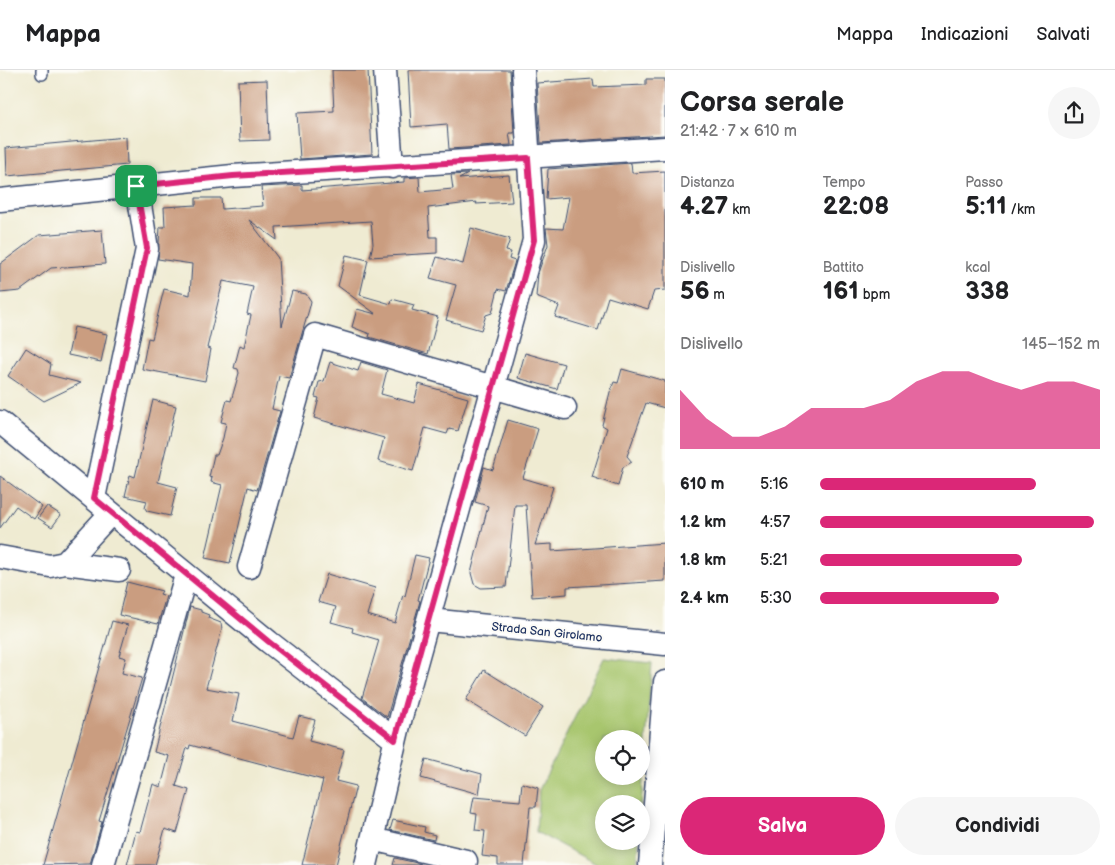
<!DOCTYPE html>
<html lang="it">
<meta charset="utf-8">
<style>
:root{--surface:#fff;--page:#f6f6f6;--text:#202124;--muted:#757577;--line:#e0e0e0;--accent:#db2777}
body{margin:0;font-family:"Balsamiq Sans",sans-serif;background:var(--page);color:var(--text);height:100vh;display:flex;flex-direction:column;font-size:19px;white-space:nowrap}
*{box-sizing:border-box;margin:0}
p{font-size:16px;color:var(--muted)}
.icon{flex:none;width:28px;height:28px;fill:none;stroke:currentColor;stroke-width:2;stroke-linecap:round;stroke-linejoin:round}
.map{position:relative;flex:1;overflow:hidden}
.drawer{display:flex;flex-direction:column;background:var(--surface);width:450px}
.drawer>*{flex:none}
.tools{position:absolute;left:595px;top:660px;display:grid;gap:10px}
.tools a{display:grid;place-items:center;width:55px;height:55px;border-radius:50%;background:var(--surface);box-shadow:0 2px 12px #0003;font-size:25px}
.pin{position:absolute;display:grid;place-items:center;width:42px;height:42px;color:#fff;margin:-21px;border-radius:10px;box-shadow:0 2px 8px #0006}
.round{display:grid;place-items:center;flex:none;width:52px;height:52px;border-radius:26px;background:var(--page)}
.head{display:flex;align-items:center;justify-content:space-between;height:85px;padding:0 15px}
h1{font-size:28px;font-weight:700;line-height:38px}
.metrics{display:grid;grid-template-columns:repeat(3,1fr);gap:8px;height:85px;padding:5px 15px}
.metrics div{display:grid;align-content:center}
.metrics b{font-size:25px;font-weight:700}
.metrics small{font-size:14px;font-weight:400}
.metrics p{font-size:14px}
.chart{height:140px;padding:10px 15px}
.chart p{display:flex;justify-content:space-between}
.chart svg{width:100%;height:90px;margin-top:5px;fill:var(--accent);opacity:.7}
.cta{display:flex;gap:10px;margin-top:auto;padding:10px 15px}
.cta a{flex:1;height:58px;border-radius:30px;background:var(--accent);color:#fff;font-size:20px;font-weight:700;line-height:58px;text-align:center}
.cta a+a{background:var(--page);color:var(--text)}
ul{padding:0 15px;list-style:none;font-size:16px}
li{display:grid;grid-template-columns:80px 60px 1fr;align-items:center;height:38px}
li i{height:12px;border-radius:6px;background:var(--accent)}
header{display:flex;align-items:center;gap:30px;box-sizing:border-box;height:70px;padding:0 25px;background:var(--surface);border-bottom:1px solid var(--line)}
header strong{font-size:24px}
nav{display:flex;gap:28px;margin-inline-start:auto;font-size:18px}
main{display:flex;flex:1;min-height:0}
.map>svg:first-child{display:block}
</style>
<header>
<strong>Mappa</strong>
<nav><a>Mappa</a><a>Indicazioni</a><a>Salvati</a></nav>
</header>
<main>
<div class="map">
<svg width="665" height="795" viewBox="0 0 665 795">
<rect width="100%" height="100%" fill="#fdfcf7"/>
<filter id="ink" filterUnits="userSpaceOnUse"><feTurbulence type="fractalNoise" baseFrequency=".02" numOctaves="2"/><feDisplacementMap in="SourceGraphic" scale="10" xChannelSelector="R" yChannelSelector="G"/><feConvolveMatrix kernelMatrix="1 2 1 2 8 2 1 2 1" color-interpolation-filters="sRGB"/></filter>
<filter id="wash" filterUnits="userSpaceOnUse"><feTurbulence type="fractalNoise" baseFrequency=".0096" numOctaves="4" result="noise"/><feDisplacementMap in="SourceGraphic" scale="20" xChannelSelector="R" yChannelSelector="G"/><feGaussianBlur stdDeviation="1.12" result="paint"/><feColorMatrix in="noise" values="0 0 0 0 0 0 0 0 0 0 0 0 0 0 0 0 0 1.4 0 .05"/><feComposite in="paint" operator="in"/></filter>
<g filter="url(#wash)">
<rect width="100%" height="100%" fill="#efebd2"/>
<path fill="#a8c66e" stroke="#627a66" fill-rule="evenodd" d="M604,588l48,5 -11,144v-3h-37v37h35l-2,24h-39l-62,-33 3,-42zM604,669h37v37h-37z"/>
<g id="blocks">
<path fill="#ca9d80" d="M332,0h36l4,84 -72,5 -3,-46 37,-2z
M408,0h102l4,63h-5l2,12 -62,4 -2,-25 -36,3z
M593,9l1,8 52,-2v-6h19v56l-124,8 -4,-60z
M267,10l2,60 -29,1 -2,-60z
M126,67l1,28 -120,11 -1,-28z
M631,93l1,10 33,-2v119l-11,1 -6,18 -40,-12 -10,33 -43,-13 4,-11 -23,-9 2,-24 10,-28 -2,-17 17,1 6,-32 -23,2 2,-30z
M468,104l-9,5 50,-4 3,27 -36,2 1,-2 -49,6 2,29h7v16l-67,4 3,-13 -2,-23 -95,6 1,13 -28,-20 29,38 4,68 10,-35 14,3 5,7 -1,5 -21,72 -10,-2 -7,33 8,2 -23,79 -9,-3 -18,76 -25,-5 17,-73 -11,-3 1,-4 -3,-1 5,-22h3l6,-17 3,-15 -5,-1 6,-22 4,1 8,-28 -1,-4 -4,-1 6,-23 4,2 7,-32 -4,-1 6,-27 -30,-6 -16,67 4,1 -6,32 -63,-12 6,-31 4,1 12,-50 26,6 2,-31 -34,-5 2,-32h5l-1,-20 32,-2v-7h25l1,11 41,-3 -2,-19 41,-2v5l102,-8v-4l15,-1 1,15 33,-3 -2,-14z
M471,158l39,11 -4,12 5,1 -2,7 6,2 -9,30 -8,-2 -6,24 -6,2 -5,15 -35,-10 10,-35 -26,-7 7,-21 26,7z
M102,160l3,34 -54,4 -31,23 -20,2v-29l39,-29z
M346,185l22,5 -8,35 31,9 1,-5 22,6 -2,5 26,7 -10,37 -59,-17 1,-3 -18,-7 5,-18 19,5 -38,-28z
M74,257l33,7 -6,28 -33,-7z
M26,278l25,16 -2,11 32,8 -37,18 -36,-25z
M525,283l39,11 -7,25 -39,-11z
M330,292l28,9 3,-9 26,8 -6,24 33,9 5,-19 49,14 -10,33 -9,-2 -2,5 -22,-6 -12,43 -35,-10 6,-23 -70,-20 5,-20 -4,-1 4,-15 5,-1z
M622,299l43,12v27l-19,-5 -19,53 5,6 -9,5 -5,19 -26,-9 15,-49 -5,-3 8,-33 4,-10 4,1z
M153,330l23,6 -18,76 19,5 -7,29 -23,-5 -2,-3 2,-7 -22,-5 5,-21 5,2z
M508,350l30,9 -15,49 30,9 -18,58 17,-1v7l113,-8v38l-98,6v7l-35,3 -6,-92h-11l-9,82 -25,1 -7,-4 -3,-11 17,-67 -13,-4 9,-35 9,3z
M0,406l42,31 -8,12 -18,-13 -16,22z
M47,436l14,9 -9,12 -14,-9z
M415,485l14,3 -11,42 2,1 -33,116 -25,-19 17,-58 -27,-8 1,-4 -22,-6 5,-15 -18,-5 9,-28 48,14 -8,27 28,8 8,-28 2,1z
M127,512l35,9 -2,3 6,2 -8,28 -39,-9z
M190,537l11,3v2l8,3 -1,3 13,5 1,6 -16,59 33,6 -6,27 60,16 6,-21 16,4 -6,21 35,9 -8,31 20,5 -20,79h-34l21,-85 -133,-35 -1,4 -2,-1 -11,38 13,4 -12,43 -12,-4 -10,36h-28l9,-34 4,1 13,-48 8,3 8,-31 -15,-4z
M112,551l16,4 -9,31 7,2 -4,15 20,5 -43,143 3,1 -12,42 -47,1z
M484,600l59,37 -18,29 -59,-36z
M426,689l56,15 -3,20 -58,-16z
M522,713l16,5 -2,19h-6l-6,58h-26v-7l-16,-2 3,-25 -10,-1 2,-16 -6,-1 3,-16 46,4z
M393,750l32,7 -1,5 11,3 -1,5 -44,-10z
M395,788l26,6 -1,1h-27z"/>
</g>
</g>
<g filter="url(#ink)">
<use href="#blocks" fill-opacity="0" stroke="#3b4b6f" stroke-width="1"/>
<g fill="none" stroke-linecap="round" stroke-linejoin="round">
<defs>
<path id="service" d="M42,0v4"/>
<path id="minor" d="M385,0l7,97
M0,130l233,-24 432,-28
M0,352l269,220 126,98
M94,428l53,-249 -10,-63
M0,487l50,9 15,-3 54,7
M65,493l46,-50
M249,497l66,-232 250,73
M429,550l236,24
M372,769l94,22 -1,4
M103,795l83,-290
M366,795l35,-148 133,-477 -11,-170
M650,795l15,-183"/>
</defs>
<use href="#service" stroke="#3b4b6f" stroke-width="14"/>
<use href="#minor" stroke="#3b4b6f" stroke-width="25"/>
<use href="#service" stroke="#fff" stroke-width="11"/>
<use href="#minor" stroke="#fff" stroke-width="22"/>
</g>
</g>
<g fill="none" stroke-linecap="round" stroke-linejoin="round" filter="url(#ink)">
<defs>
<path id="route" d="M528,88l6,82 -139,500 -126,-98 -175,-144 53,-250 -11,-62 97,-10z"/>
</defs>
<use href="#route" stroke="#fff" stroke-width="10"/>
<use href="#route" stroke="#db2777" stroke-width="6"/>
</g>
<g text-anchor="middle" stroke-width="4" stroke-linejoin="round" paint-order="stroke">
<g font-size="12" fill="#1b2f5e" stroke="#fdfcf7">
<text transform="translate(547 562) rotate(6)" y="4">Strada San Girolamo</text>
</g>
</g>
</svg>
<div class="tools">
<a><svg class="icon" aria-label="locate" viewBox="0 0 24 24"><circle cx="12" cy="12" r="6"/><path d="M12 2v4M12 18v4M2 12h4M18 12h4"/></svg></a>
<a><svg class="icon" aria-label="layers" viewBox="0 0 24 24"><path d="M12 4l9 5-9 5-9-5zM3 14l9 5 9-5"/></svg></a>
</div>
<div class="pin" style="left:136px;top:116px;background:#1e9e55"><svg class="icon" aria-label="arrive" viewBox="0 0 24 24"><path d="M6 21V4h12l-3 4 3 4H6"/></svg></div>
</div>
<section class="drawer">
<div class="head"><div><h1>Corsa serale</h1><p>21:42 · 7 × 610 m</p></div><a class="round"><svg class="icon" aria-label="share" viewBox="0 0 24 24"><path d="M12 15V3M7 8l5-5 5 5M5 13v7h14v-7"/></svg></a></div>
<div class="metrics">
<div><p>Distanza</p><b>4.27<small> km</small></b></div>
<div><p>Tempo</p><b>22:08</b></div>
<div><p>Passo</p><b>5:11<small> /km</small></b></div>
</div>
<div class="metrics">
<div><p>Dislivello</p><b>56<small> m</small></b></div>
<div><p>Battito</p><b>161<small> bpm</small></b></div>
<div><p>kcal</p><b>338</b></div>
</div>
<div class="chart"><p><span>Dislivello</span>145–152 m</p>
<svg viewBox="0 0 160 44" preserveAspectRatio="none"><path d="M0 44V15L10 29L20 38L30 38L40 33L50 24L60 24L70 24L80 20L90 11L100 6L110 6L120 11L130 15L140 11L150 11L160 15V44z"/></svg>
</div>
<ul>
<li><b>610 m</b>5:16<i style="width:77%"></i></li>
<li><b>1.2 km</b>4:57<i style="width:98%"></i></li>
<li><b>1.8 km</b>5:21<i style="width:72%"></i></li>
<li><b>2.4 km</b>5:30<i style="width:64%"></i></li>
</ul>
<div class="cta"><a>Salva</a><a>Condividi</a></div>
</section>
</main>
